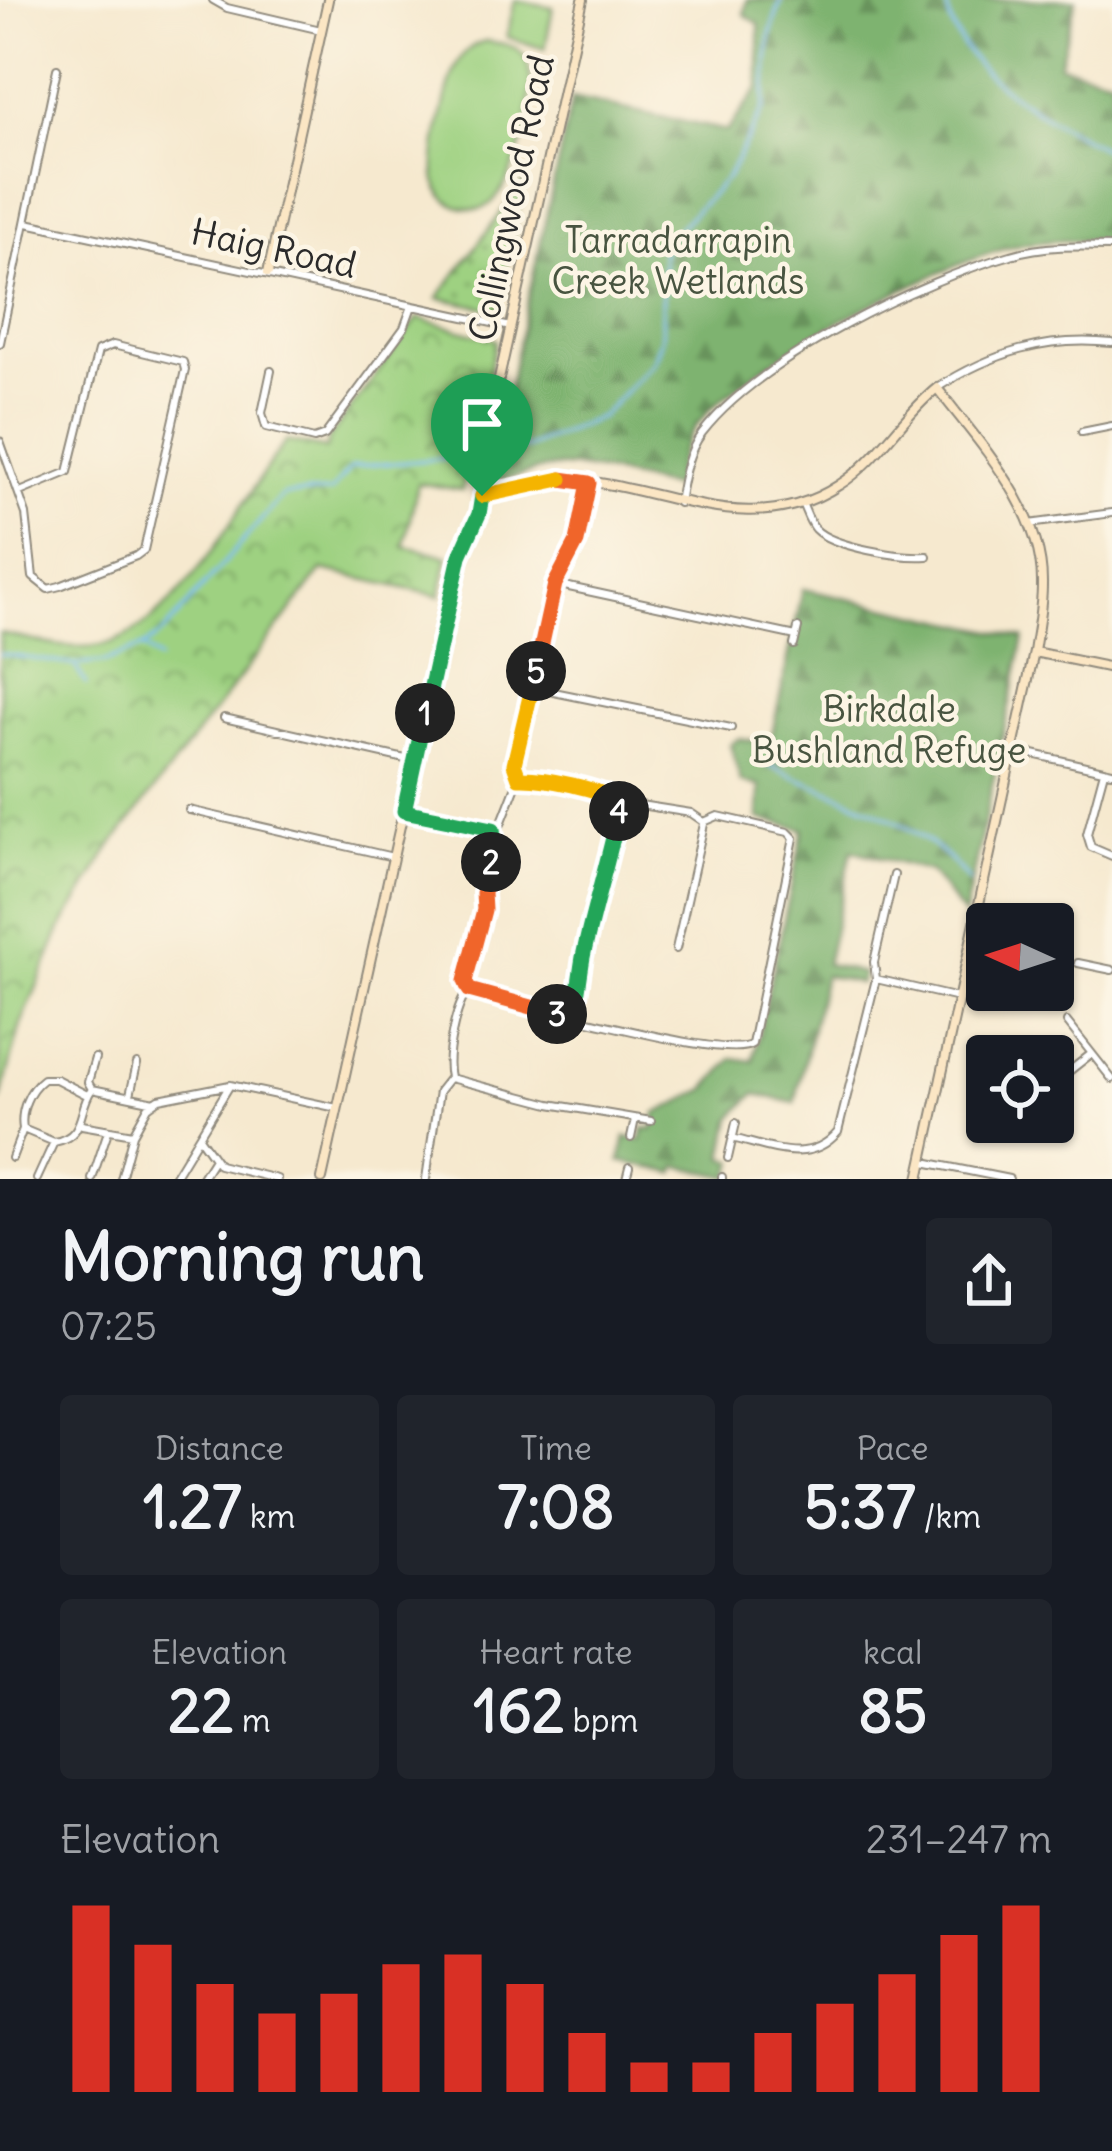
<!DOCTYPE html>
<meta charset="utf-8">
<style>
:root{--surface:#171b24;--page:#20242c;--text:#f1f3f6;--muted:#9ea1a6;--accent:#d93025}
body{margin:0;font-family:Delius,sans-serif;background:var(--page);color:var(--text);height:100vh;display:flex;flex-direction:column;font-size:45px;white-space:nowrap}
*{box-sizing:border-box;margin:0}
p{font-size:39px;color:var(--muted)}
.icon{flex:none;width:66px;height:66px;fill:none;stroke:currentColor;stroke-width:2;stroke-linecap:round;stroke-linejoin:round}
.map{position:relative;height:1179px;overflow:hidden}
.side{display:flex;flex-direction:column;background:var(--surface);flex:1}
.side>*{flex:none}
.needle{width:78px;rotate:273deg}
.fabs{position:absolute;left:966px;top:903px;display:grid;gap:24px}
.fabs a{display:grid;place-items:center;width:108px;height:108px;border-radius:12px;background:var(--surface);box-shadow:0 3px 9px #0004;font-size:60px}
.pin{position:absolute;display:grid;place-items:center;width:102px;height:102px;color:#fff;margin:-123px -51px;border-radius:50% 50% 50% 0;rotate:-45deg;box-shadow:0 0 12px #0007}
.pin .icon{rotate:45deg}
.km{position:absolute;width:60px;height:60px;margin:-30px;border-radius:50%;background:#222;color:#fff;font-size:33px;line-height:60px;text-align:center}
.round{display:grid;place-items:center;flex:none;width:126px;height:126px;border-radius:12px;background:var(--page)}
.overview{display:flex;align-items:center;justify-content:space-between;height:204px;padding:0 60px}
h1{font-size:66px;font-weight:700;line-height:90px}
.stats{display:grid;grid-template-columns:repeat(3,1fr);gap:18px;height:204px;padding:12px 60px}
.stats div{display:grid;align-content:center;border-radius:12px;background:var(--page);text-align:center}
.stats b{font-size:60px;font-weight:700}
.stats small{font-size:33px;font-weight:400}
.stats p{font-size:33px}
.chart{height:336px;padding:24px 60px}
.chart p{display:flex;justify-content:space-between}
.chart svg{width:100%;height:216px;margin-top:12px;stroke:var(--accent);stroke-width:6}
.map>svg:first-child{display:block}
</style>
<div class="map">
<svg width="1112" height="1179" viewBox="0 0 1112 1179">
<defs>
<pattern id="grass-dots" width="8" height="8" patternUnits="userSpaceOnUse" patternTransform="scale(3)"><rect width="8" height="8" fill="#9ed181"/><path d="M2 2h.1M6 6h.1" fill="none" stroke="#81aa6a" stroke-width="1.8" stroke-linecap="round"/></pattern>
<pattern id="forest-firs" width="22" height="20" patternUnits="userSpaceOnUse" patternTransform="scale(3)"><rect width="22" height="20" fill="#7eb36f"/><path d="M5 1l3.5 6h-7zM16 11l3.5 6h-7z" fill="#67925b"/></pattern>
<pattern id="park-crowns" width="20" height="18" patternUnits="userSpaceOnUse" patternTransform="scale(3)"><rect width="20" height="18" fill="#9ed181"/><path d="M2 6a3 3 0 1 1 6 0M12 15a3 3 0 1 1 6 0" fill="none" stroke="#81aa6a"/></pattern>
</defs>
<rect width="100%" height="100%" fill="#fcf5e5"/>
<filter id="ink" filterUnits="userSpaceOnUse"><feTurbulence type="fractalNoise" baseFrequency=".00833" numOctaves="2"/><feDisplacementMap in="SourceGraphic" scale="24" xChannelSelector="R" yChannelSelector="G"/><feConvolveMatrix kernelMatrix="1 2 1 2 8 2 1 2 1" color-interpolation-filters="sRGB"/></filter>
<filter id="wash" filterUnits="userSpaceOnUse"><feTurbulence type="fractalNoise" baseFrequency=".004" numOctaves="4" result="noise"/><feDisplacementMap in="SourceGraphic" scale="48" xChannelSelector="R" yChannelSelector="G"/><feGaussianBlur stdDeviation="2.7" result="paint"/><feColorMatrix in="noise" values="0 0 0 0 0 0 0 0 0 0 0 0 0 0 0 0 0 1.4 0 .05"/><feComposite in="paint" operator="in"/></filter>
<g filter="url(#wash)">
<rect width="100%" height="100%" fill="#f6e9cf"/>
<path fill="url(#grass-dots)" stroke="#647e56" stroke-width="3" d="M525,180l-28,130 -59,-12z"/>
<path fill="url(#forest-firs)" stroke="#546f4d" stroke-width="3" d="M747,0h329l-17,65 53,13v162c-33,0 -68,-1 -101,7 -80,21 -268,115 -316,180 -14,19 -18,38 -22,60 -37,-7 -76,-20 -113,-20 -22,-1 -44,14 -64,12l-5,-11 81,-370 155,33 32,-43v-64l-15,-10z
M803,589l221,49 -60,278 -34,-44 -78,-22 -26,114 37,9 -3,10 -36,-8 -29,128 -40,-9 -23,24 -8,39 11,4 -4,16 -53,-11 -3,7 -55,-12 6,-24 16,3 2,-12 9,1 3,-15 50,-25 27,-31 20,3 20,-92h8l-7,-4 30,-136 -45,-10 1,-33 -19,-4 -11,-38 10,-6 30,6z"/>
<path fill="url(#park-crowns)" stroke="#647e56" stroke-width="3" d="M418,318l78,22 -34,150 -44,-7 -14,63 44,10 -8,40 -118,-26 -210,275 -51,84 -41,98 -20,75v-469c31,7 69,19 102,12 78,-17 137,-143 184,-204l40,8 3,-11z"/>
<path fill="#9ed181" stroke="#647e56" stroke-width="3" d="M515,0l38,7 -8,42 -38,-12z
M486,41c11,2 27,3 35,11 25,26 -4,137 -34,154 -8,5 -18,3 -27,1 -13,-4 -20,-13 -24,-26 -6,-20 11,-98 22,-118 6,-12 15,-19 28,-22z"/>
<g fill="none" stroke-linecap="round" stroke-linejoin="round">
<path stroke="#80bef4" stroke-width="3" d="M946,0c7,75 107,121 166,153
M491,444l35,4 75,-31 53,-56 8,-24 1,-93 64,-66 37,-70 6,-73 11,-35
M143,647l16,13
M0,654l75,11 29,-3 39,-15 19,-13 121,-139 48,-3 20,-25 97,-9 26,-17
M75,666l11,18
M766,764c71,34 154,52 203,118"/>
</g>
</g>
<g filter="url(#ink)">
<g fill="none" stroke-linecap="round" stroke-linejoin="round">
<defs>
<path id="street" d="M213,0l14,8 94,22
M27,223l484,104
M0,343l57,-274
M271,371l-9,42 4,14 48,12 11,-4 79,-107 8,-22
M937,388c54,-35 110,-52 175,-45
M1082,432l30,-6
M0,441l26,73 7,63 15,12 12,-3 76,-30 8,-6 41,-180 -2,-8 -70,-17 -15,6 -30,121 -48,20
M679,503c4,-24 8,-50 23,-70 58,-75 218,-152 309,-178 32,-10 68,-9 101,-8
M802,503c4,9 7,19 13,26 17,18 87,29 112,27
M1029,524l83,-11
M555,584l241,52
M794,645l4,-17
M534,688l197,40
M224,718l190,43
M1015,750l97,22
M1104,771l-17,63 4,13 21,9
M519,778l-5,-14 41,-180 22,-42 12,-59
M189,810l204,47
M403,811l90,18
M676,949l28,-125
M1078,963l34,7
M876,979l82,19
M469,990l88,24 17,-1 10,7c29,6 150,38 168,24l42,-206 -6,-6 -70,-16 -14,6 -13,-9 -70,-11 -13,-7 -70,-18 -19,1
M574,1013l11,-43 -2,-14 22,-74 16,-80
M1067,1022l45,57
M450,1078l100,26 101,17
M1053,1084l38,-30
M92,1089l63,13
M87,1095l-31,-16h-13c-15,11 -23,32 -20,50l31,13c33,-6 23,-32 38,-53l-4,-7 7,-24
M130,1095l7,-31
M82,1125l51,9 15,-27 11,-8 71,-14 107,23
M199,1137l20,28 58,14
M631,1138l4,-19
M732,1138c39,9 77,28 106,-6l38,-153 -2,-17 20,-87
M12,1158l11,-29
M728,1158l8,-35
M924,1162l85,17
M37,1179l17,-37
M92,1179l16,-48
M121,1179l12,-45
M173,1179l57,-94
M201,1179l12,-19
M426,1179l13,-88 11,-14c-5,-19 5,-72 19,-87 -10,-20 30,-123 24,-161l8,-5 18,-46
M626,1179l3,-12
M722,1179v-2"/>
<path id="secondary" d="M268,273l60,-273
M482,496c28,0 51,-18 80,-17 96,3 186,66 277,6 39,-24 62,-68 98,-97 43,56 107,123 105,198 0,22 -5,45 -8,66l-115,527
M1034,652l78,16
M322,1179l133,-602 27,-72 -2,-35 4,-23 99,-447"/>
</defs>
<use href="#street" stroke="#908a7d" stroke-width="10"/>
<use href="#secondary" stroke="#908a7d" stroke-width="12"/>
<use href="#street" stroke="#fff" stroke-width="6"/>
<use href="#secondary" stroke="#fbe6c4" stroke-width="8"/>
</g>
</g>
<g fill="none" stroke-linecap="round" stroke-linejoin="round" filter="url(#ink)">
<defs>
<path id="split-1" d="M425,713l35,-157 19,-42 3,-18"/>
<path id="split-2" d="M425,713l-21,98 89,18 2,15 -4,18"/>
<path id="split-3" d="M491,862l-8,31 1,17 -19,71 4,9 88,24"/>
<path id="split-4" d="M557,1014l17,-2c4,-18 6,-37 9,-55 10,-48 26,-97 36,-146"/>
<path id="split-5" d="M536,671l-22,93 5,14c26,-1 80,11 102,24l-2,9"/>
<path id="split-6" d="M536,671l19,-87 22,-42 12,-59 -28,-4"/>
<path id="split-7" d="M482,496l79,-17"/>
</defs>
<use href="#split-1" stroke="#fff" stroke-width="24"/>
<use href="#split-2" stroke="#fff" stroke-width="24"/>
<use href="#split-3" stroke="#fff" stroke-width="24"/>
<use href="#split-4" stroke="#fff" stroke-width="24"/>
<use href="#split-5" stroke="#fff" stroke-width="24"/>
<use href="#split-6" stroke="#fff" stroke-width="24"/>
<use href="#split-7" stroke="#fff" stroke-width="24"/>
<use href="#split-1" stroke="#22a559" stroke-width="15"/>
<use href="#split-2" stroke="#22a559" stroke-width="15"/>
<use href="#split-3" stroke="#f0652b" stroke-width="15"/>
<use href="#split-4" stroke="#22a559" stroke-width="15"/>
<use href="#split-5" stroke="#f5b400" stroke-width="15"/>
<use href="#split-6" stroke="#f0652b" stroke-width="15"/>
<use href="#split-7" stroke="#f5b400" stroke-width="15"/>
</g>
<g text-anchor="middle" stroke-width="9" stroke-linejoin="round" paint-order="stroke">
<g font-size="36" fill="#2b2b2b" stroke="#fcf5e5">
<text transform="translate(511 198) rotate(-78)" y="13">Collingwood Road</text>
<text transform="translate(274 248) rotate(12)" y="13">Haig Road</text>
</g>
<g font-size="36" fill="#485440" stroke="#fcf5e5">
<text x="678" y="253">Tarradarrapin<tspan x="678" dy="41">Creek Wetlands</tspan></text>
<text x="889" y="722">Birkdale<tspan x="889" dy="41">Bushland Refuge</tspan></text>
</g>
</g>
</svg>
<div class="fabs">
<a><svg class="needle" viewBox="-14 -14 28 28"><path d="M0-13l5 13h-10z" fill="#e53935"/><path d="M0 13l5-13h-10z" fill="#9ea1a6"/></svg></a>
<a><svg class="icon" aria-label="locate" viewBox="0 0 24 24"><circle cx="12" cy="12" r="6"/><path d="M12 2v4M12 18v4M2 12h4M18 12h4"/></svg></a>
</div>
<div class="pin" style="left:482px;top:496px;background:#1e9e55"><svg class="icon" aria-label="arrive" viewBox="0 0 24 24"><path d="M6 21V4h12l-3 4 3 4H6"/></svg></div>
<b class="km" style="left:425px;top:713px">1</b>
<b class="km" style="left:491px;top:862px">2</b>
<b class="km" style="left:557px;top:1014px">3</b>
<b class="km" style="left:619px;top:811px">4</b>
<b class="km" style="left:536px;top:671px">5</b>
</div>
<section class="side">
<div class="overview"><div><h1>Morning run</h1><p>07:25</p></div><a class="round"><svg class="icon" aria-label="share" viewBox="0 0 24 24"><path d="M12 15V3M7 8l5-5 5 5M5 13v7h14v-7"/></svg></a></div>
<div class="stats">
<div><p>Distance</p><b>1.27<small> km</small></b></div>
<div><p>Time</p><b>7:08</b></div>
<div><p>Pace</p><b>5:37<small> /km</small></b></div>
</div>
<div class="stats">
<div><p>Elevation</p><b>22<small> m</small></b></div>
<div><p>Heart rate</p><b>162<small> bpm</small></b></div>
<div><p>kcal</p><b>85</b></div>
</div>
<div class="chart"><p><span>Elevation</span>231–247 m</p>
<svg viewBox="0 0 160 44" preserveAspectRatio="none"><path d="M5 44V6M15 44V14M25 44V22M35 44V28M45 44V24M55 44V18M65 44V16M75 44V22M85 44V32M95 44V38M105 44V38M115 44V32M125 44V26M135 44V20M145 44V12M155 44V6"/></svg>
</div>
</section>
